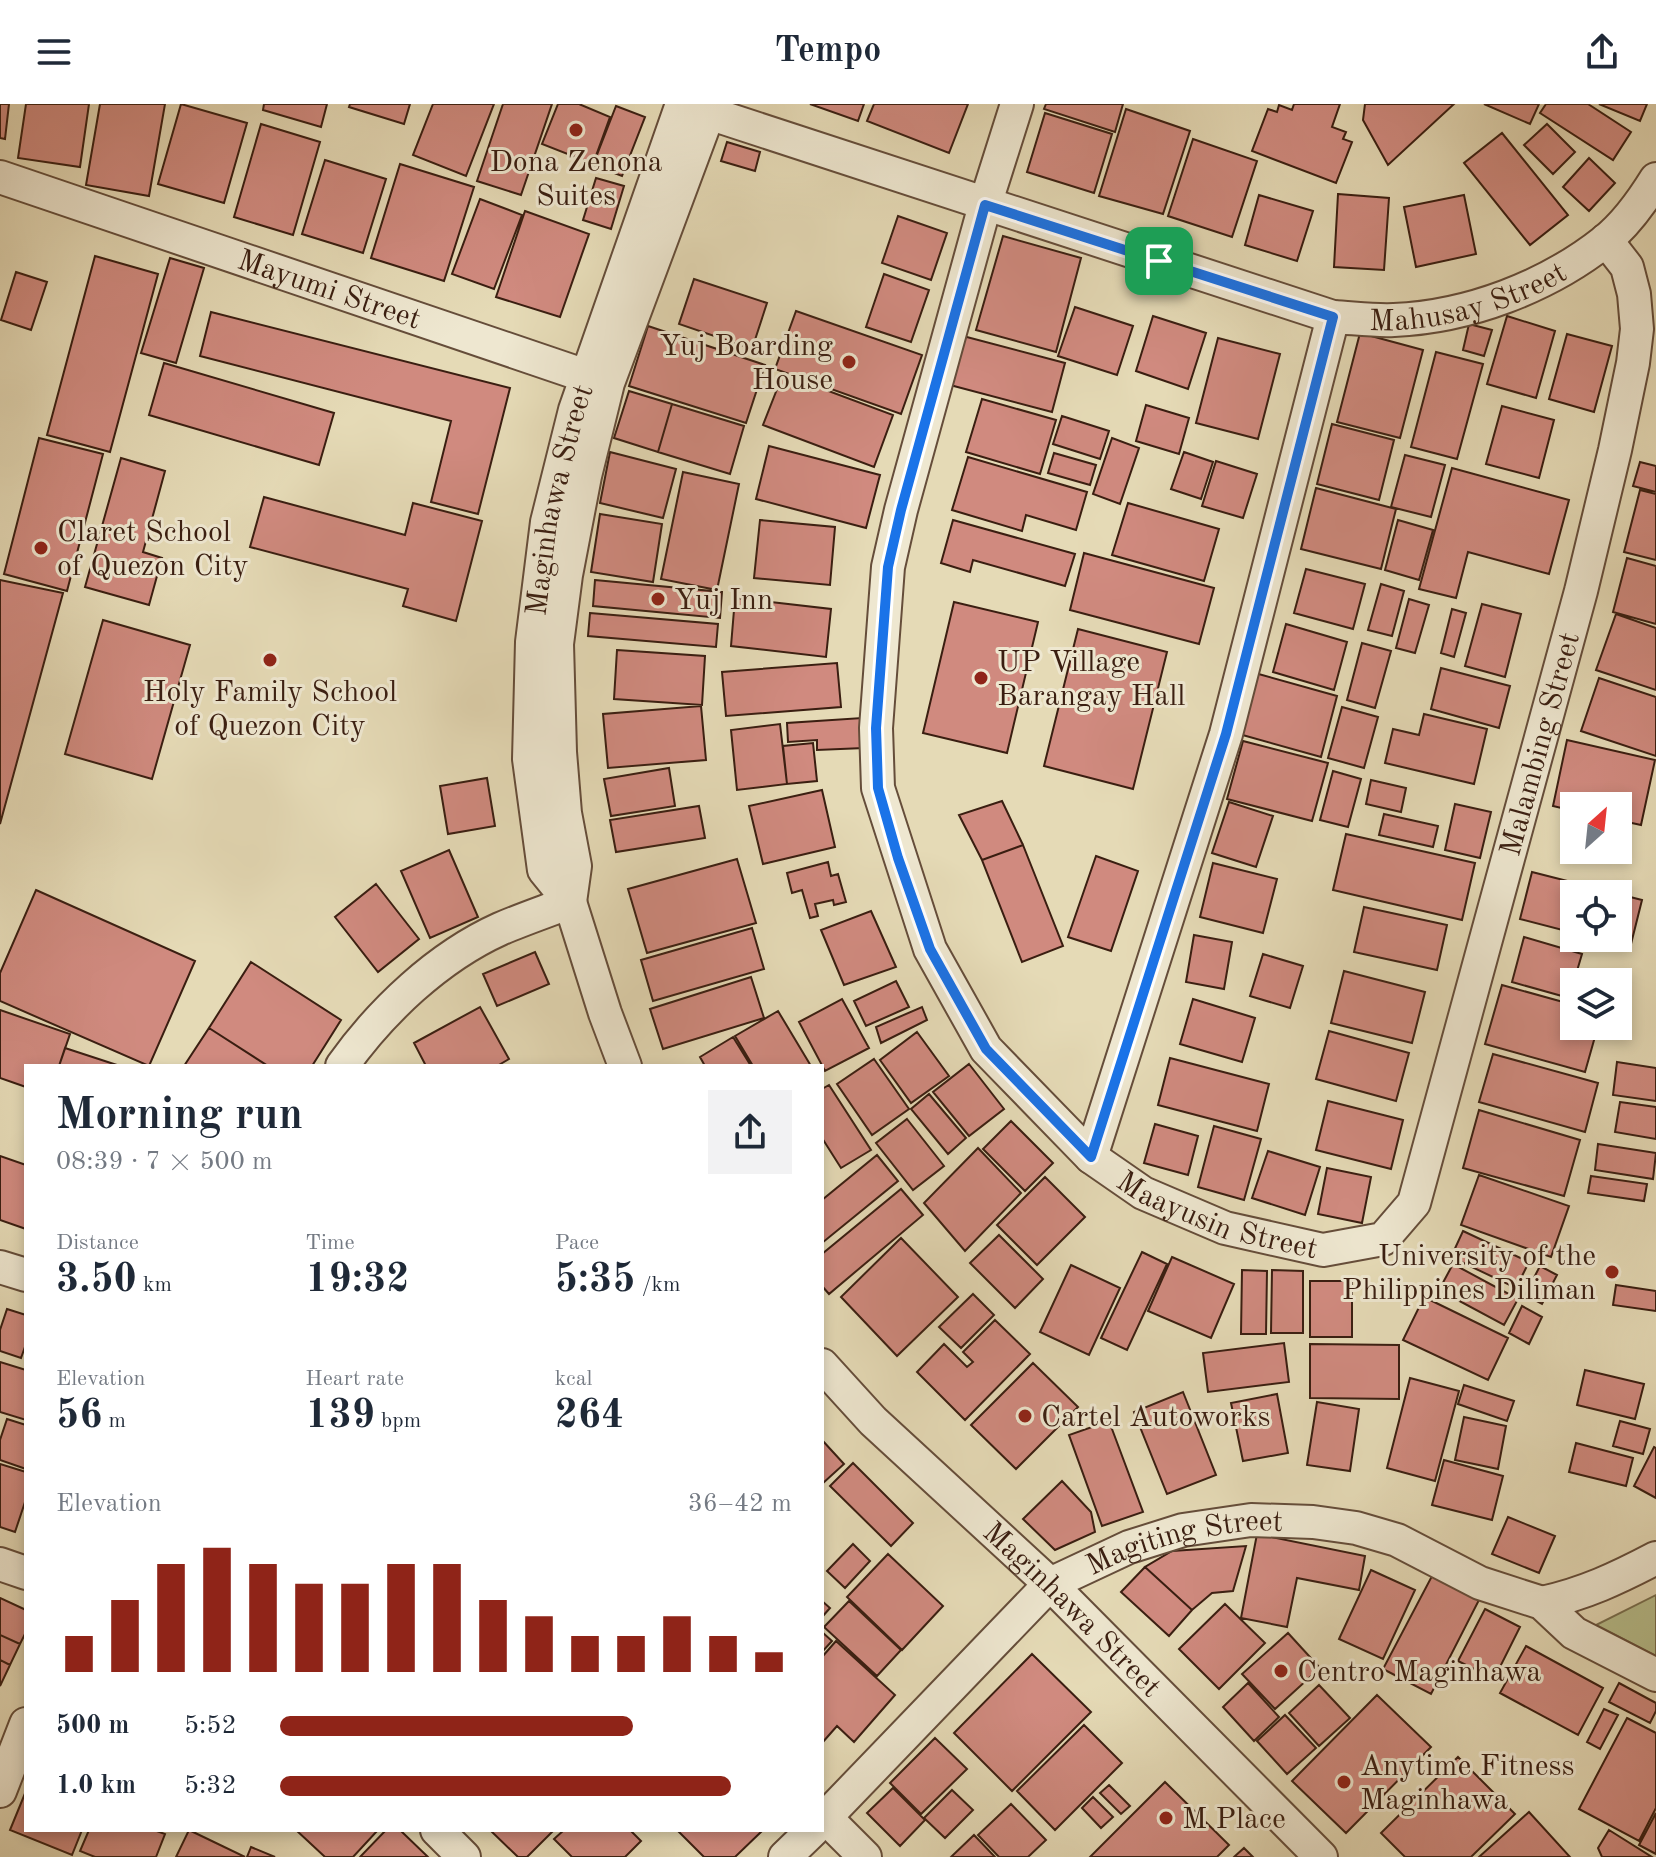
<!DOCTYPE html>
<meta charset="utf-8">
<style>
:root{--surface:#fff;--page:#f2f2f3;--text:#1f2937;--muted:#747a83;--accent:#8f2418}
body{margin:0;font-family:"Old Standard TT",serif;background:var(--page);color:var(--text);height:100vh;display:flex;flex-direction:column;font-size:30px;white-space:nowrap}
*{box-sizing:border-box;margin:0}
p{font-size:26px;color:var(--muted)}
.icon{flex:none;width:44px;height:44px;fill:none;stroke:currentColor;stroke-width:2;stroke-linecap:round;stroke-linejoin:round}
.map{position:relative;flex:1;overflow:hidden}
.sheet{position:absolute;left:24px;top:960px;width:800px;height:768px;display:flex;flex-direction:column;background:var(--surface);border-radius:0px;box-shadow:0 4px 12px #0003}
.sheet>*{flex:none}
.needle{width:52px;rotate:27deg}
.fabs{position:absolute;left:1560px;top:688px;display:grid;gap:16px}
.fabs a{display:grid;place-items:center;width:72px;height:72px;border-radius:0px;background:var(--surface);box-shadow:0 4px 12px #0003;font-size:40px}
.pin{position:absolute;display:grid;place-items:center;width:68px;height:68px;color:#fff;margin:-34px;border-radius:16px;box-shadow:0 4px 12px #0006}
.round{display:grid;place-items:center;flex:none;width:84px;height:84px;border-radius:0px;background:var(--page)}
.headline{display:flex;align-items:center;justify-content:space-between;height:136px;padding:0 32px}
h1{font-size:44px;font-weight:600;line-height:60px}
.figures{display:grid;grid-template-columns:repeat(3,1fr);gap:12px;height:136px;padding:8px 32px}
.figures div{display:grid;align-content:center}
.figures b{font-size:40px;font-weight:600}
.figures small{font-size:22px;font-weight:400}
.figures p{font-size:22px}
.chart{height:224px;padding:16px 32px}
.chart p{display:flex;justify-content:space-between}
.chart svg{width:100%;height:144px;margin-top:8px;stroke:var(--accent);stroke-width:6}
ul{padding:0 32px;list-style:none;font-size:26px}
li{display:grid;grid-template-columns:128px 96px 1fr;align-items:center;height:60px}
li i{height:20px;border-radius:10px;background:var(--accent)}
header{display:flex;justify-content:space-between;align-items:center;height:104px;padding:0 32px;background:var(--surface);font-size:36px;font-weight:600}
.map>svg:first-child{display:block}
</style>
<header><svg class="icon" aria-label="menu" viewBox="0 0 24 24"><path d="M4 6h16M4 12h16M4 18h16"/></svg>Tempo<svg class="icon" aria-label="share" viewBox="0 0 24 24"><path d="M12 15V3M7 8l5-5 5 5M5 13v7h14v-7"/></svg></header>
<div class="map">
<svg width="1656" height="1753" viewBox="0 0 1656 1753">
<rect width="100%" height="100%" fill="#e5dab6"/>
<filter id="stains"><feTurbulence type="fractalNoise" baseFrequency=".0025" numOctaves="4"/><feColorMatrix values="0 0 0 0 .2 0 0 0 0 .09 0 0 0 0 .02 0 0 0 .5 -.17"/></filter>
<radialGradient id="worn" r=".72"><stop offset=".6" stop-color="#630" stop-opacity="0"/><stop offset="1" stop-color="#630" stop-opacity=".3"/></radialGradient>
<path fill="#b7be8c" stroke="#786e4e" stroke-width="2" d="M1656,1491v61l-60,-31z"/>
<path fill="#d08a7f" stroke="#3a1e11" stroke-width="2" d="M0,0h9l-4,35 -5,-1z
M26,0h63l-9,63 -62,-9z
M100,0h65l-16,92 -63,-11z
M181,0l66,19 -23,80 -66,-19z
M264,0h63l-6,23 -58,-17z
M350,0h60l-6,20 -55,-17z
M433,0h61l-28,72 -53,-21z
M503,0h49l-31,91 -44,-14z
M558,0h21l31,13 -17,47 -51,-20z
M810,0h54l-6,17z
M874,0h94l-19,49 -82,-32z
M1046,0h77l-8,28 -71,-23z
M1294,0h46l-8,23 14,5 -3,7 9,3 -16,41 -84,-32 16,-42 9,3 2,-7 13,5z
M1365,0h89l-66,61 -25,-45z
M1484,0h55l-9,20z
M1546,0h42l43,28 -18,28 -73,-47z
M1599,0h48l-7,17z
M616,2l29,11 -23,59 -29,-11z
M1126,5l64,22 -27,83 -64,-18z
M1045,9l67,21 -18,59 -67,-21z
M261,20l59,18 -27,93 -59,-18z
M1547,20l28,28 -22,22 -29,-29z
M1502,29l66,82 -38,30 -66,-82z
M1193,35l64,22 -25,76 -64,-21z
M727,38l33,10 -5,19 -34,-10z
M1589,54l26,25 -26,28 -26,-24z
M325,56l61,19 -23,74 -61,-19z
M400,60l74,23 -30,94 -73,-23z
M596,74l28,8 -13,43 -28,-9z
M1338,90l51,4 -5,72 -50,-3z
M1259,91l54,16 -16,50 -52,-16z
M1464,91l12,59 -60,13 -12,-60z
M480,95l42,16 -28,74 -42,-15z
M525,107l64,23 -29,83 -64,-20z
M898,112l49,17 -16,47 -49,-17z
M1003,132l78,22 -25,94 -80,-22z
M95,152l63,18 -48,178 -63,-17z
M170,154l34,10 -28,95 -35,-10z
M16,168l31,10 -16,48 -30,-10z
M884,170l45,16 -18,52 -45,-15z
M694,175l73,24 -15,46 -73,-25z
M1075,203l58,19 -16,49 -59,-19z
M796,207l126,44 -21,59 -126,-45z
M211,208l299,76 -32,126 -47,-12 20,-81 -251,-65z
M1153,212l53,17 -18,56 -52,-18z
M1507,212l48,15 -19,67 -49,-14z
M1469,220l23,6 -8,26 -21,-6z
M648,222l117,39 -19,58 -117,-37z
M1360,229l63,17 -23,88 -63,-16z
M1567,230l45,12 -18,66 -45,-13z
M963,232l102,27 -13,49 -102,-27z
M1218,234l62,16 -22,85 -62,-16z
M1436,248l47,12 -26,95 -46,-12z
M164,259l170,50 -15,52 -170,-50z
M783,270l110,41 -19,52 -111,-42z
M629,287l43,13 -14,48 -44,-14z
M982,295l74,21 -16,54 -74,-22z
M672,300l72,22 -14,48 -72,-22z
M1146,301l43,13 -10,36 -43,-13z
M1502,302l52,14 -15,58 -53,-14z
M1062,312l47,15 -9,28 -47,-15z
M1332,320l62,16 -15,60 -62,-16z
M39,334l64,16 -36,137 -63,-17z
M1112,334l27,10 -19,56 -27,-10z
M769,342l111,29 -14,53 -110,-29z
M610,348l66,17 -13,49 -63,-15z
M1184,348l29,10 -12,37 -30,-10z
M1054,349l42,12 -6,20 -42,-12z
M1405,351l40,10 -14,52 -40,-10z
M968,353l119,35 -11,38 -50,-15 -4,16 -70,-21z
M121,354l44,13 -22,81 19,6 -13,47 -64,-18z
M1216,357l41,13 -14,44 -41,-12z
M1640,358l16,4v26l-23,-6z
M1452,364l117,32 -20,74 -81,-22 -12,46 -37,-9z
M683,368l56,12 -22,106 -56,-11z
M1316,384l80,21 -15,60 -80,-20z
M1640,386l16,4v66l-32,-8z
M264,393l141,38 8,-32 69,18 -26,100 -53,-15 5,-17 -158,-42z
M1128,399l91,26 -15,52 -92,-26z
M600,410l62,10 -9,58 -62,-10z
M760,416l75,7 -5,58 -76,-7z
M953,416l122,34 -10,32 -92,-26 -3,12 -29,-9z
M1398,416l35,10 -14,50 -34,-10z
M1084,449l130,35 -15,56 -129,-34z
M1627,454l29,8v58l-43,-12z
M1306,465l59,15 -12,45 -59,-16z
M0,476l63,13 -63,231z
M595,476l127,12 -2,26 -127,-12z
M1381,480l23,7 -12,45 -24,-6z
M735,494l96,11 -5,48 -95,-11z
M1409,495l20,6 -14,48 -19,-5z
M954,498l84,20 -31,131 -84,-20z
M1482,500l39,10 -16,63 -40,-11z
M1452,505l14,4 -12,44 -13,-4z
M590,509l128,11 -2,23 -128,-11z
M1616,510l40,14v62l-60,-20z
M103,516l87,25 -38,134 -87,-25z
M1286,520l61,18 -13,48 -61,-18z
M1078,525l89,23 -34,137 -89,-23z
M1362,539l29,8 -16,57 -28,-8z
M617,546l88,6 -3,49 -88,-6z
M837,559l4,44 -115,9 -4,-44z
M1441,564l69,18 -11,42 -68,-19z
M1255,569l82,23 -16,61 -82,-23z
M1599,574l57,19v59l-75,-25z
M701,602l5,54 -98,8 -5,-54z
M1342,603l36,10 -14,51 -36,-10z
M1424,610l63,15 -13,55 -89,-21 8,-34 26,6z
M862,614l2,30 -47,2v-10l-29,2 -1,-19z
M780,620l7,60 -50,6 -6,-60z
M1567,636l88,20 -14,65 -23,-5v-14h-44v5l-21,-5z
M1243,637l85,22 -16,58 -85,-22z
M813,639l4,38 -30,3 -4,-38z
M669,664l6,38 -64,10 -7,-37z
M1333,667l28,8 -13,48 -28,-7z
M487,674l8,48 -47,8 -8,-48z
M1371,676l35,8 -5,24 -35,-8z
M822,686l13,57 -72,17 -14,-58z
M1002,697l21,44 -41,15 -23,-45z
M1229,698l44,14 -17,51 -44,-14z
M1455,700l36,8 -11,46 -35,-8z
M699,702l6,32 -89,14 -6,-32z
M1384,710l54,12 -5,21 -54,-12z
M1346,730l129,29 -13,57 -129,-30z
M1023,741l40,101 -41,16 -40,-102z
M449,746l29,67 -48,21 -29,-67z
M1096,752l42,15 -27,80 -43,-14z
M737,755l19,64 -109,30 -19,-64z
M828,758l3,14 7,-2 8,28 -12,3 -1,-5 -18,4 3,12 -8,2 -8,-28 -10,3 -5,-20z
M1213,759l64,16 -14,54 -63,-16z
M1532,768l110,28 -12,48 -37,-10h25v-44h-44v39l-54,-14z
M376,780l43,55 -41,33 -43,-55z
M36,786l159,71 -46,105 -149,-65v-28z
M1364,803l83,18 -10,45 -83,-18z
M871,807l25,56 -52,18 -23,-55z
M752,824l12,41 -111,32 -12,-41z
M1194,831l38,7 -8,47 -38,-7z
M1524,833l58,17 -13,44 -57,-16z
M535,848l14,32 -52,22 -14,-32z
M1263,850l40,12 -13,42 -40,-12z
M251,858l90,58 -29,46h-44l-59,-38z
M1344,867l81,21 -13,51 -81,-20z
M751,873l13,41 -101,31 -13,-40z
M896,877l13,26 -43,19 -12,-25z
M1502,881l72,20v21h24l-13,46 -100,-28z
M842,895l27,49 -44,23 -26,-49z
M1193,895l62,19 -13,44 -62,-18z
M480,903l29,52 -12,7h-71l-12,-23z
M922,903l5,13 -46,23 -5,-16z
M0,906l70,24 -11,32h-33v21l-26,-9z
M778,907l33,55h-58l-18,-30z
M209,924l59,38h-84z
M1329,927l80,22 -13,48 -80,-22z
M917,928l32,44 -38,27 -31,-43z
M733,933l18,29h-46l-5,-9z
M65,944l55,18h-61z
M1493,950l105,29 -13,49 -106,-30z
M1170,954l99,26 -12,47 -99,-26z
M874,955l35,50 -37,26 -35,-51z
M1617,958l39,6v33l-43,-6z
M969,960l35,45 -35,27 -36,-44z
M829,981l42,65 -30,18 -19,-30v-49z
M929,990l37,44 -18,16 -37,-45z
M1328,997l75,19 -12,49 -75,-19z
M1620,998l36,5v32l-41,-7z
M1479,1006l101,30 -16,56 -101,-28z
M907,1015l37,47 -31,24 -37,-47z
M1011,1017l42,42 -28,28 -42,-42z
M1155,1020l43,12 -10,39 -44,-12z
M1214,1022l47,13 -17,61 -46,-13z
M1598,1040l58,9 -3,26 -58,-9z
M978,1044l43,45 -56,58 -41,-48z
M1268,1047l52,16 -15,48 -53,-17z
M877,1051l21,26 -76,62v-43z
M0,1052l26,9v64l-26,-9z
M1327,1064l44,9 -9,46 -44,-9z
M1479,1071l90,31 -18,51 -90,-32z
M1591,1072l56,8 -3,17 -56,-8z
M1045,1073l40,40 -48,48 -40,-40z
M901,1085l22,26 -94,79 -7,-8v-32z
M1463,1127l66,31 -13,26 -65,-31z
M999,1131l44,44 -28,29 -45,-45z
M901,1134l57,59 -61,59 -56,-59z
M1142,1148l25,12 -40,86 -26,-12z
M1172,1153l62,27 -23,54 -63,-27z
M1453,1160l65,35 -14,26 -65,-35z
M1071,1161l49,23 -31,67 -49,-23z
M1540,1162l17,9 -15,29 -17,-9z
M1242,1166l25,1 -1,63h-25z
M1272,1166l31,1v62h-32z
M1310,1177h42v56h-42z
M1616,1181l40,6v20l-43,-6z
M973,1190l21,21 -33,33 -22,-21z
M1424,1193l84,41 -20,42 -85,-40z
M1522,1202l20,11 -13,27 -20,-11z
M7,1205l19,6v29l-5,14 -21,-7v-21z
M995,1216l35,34 -65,66 -48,-48 27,-28 23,23 6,-5 -10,-10z
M1284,1239l5,39 -81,10 -5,-39z
M1310,1240l89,1v54l-89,-1z
M0,1258l26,8v50l-26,-8z
M1033,1259l45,44 -62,62 -45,-44z
M1585,1266l59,14 -9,35 -58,-14z
M1410,1274l49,13 -24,90 -48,-13z
M1464,1281l50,16 -7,20 -49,-17z
M1183,1288l33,83 -49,19 -33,-82z
M1277,1290l11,59 -45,8 -12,-58z
M1317,1298l42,7 -9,62 -43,-6z
M1464,1313l42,9 -8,43 -43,-9z
M7,1315l19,6v44l-26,-9v-20z
M1109,1317l34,91 -41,14 -33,-91z
M1620,1317l30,8 -7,25 -30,-8z
M822,1336l22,24 -22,20z
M1576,1339l57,15 -7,28 -57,-14z
M1654,1343l2,1v50l-22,-12z
M1444,1356l59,16 -11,44 -60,-15z
M853,1359l60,60 -22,23 -61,-60z
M0,1360l26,8v27l-11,33 -15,-5z
M1062,1377l29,31 4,20 -40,18 -32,-31z
M1508,1413l47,19 -16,37 -47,-19z
M1257,1430l108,22 -6,34 -62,-12 -10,49 -46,-9z
M853,1440l17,17 -25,27 -18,-17z
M1246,1442l-13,45 -21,2 -20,17 -47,-43 27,-16z
M888,1450l55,52 -41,44 -55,-53z
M1145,1463l47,43 -23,26 -48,-44z
M1371,1466l44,20 -32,69 -44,-20z
M1432,1472l47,24 -48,94 -48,-25z
M0,1494l26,12v22l-6,12 -20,-9z
M822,1497l8,7 -8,9z
M849,1497l52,49 -24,26 -53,-49z
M1225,1500l40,39 -46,46 -40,-40z
M1485,1505l35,18 -26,52 -36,-18z
M822,1528l10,9 -10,11z
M1288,1529l32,35 -45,41 -33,-35z
M0,1531l20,9 -10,21 -10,-5z
M836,1537l59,54 -41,47 -17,-16 -15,17v-86z
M1526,1542l77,42 -25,47 -78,-42z
M1032,1550l59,58 -79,79 -58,-58z
M0,1556l10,5 -10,21z
M1248,1579l31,34 -25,24 -31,-34z
M1619,1579l37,20v8l-6,12 -41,-21z
M1319,1581l31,33 -31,28 -30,-33z
M1377,1591l54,52 -85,86 -54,-52z
M1604,1605l14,6 -18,34 -13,-7z
M1285,1611l31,33 -29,26 -30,-33z
M1627,1614l29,15v75l-17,33 -60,-32z
M1084,1621l38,38 -67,67 -38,-39z
M935,1634l32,31 -46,45 -31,-31z
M1458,1653l57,57 -44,43h-66l-24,-24z
M1165,1678l64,63 -12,12h-127z
M1109,1681l21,21 -9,8 -21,-21z
M893,1684l32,32 -25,26 -33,-33z
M952,1686l21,20 -28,28 -21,-20z
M26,1687v39h56l-10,25 -62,-25z
M1093,1693l20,20 -12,11 -19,-20z
M1011,1700l35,36 -18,17h-29l-21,-22z
M1529,1708l41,45h-91z
M1656,1709v41l-17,-9z
M89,1726h65l11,4 -9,23h-61l-15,-6z
M189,1726l56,27h-69z
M296,1726h82l-25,27h-28z
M386,1726h14l28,27h-68z
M490,1726h64l-27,27h-9z
M564,1726h66l11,11 -16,16h-53l-18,-18z
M677,1726h86l-28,27h-31z
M1609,1726l43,27h-50l-4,-9z
M974,1731l21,22h-44z
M251,1743l24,10h-28z
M1244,1744l9,9h-19z"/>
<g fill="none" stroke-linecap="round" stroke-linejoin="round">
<defs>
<g id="minor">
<path id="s1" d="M681,0l652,213c20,1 41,4 61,3 74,-3 153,-33 211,-79 19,-15 38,-41 51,-62"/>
<path id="s2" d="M1017,0l-32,101 -84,305 -13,57 -12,161 2,60 52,161 56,100 105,108 52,36 82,35 98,22 60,-11 31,-36 167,-612 34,-141 18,-87 4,-34 -3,-35 -7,-27 -21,-27"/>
<path id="s3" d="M0,73l586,199"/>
<path d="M570,798l5,-36 -10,-53 -5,-61 -3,-108 9,-69 19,-99 23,-93 104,-279"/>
<path d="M342,962c39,-55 96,-109 158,-137 23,-10 47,-18 70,-27"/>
<path id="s4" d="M625,962l-20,-53 -35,-111 -26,-32 -15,-111 3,-117 15,-120 28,-112 107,-306"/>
<path d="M1091,1053l135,-423 107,-417"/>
<path d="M0,1163l26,8"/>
<path id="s5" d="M822,1261l51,56 177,163 271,273"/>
<path d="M0,1460l26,9"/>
<path d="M1542,1499c42,-9 76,-25 114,-45"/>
<path d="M0,1687l26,-67"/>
<path d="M822,1710l43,43"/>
<path id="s6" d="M822,1717l228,-237 79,-37 54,-17 68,-10 62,2 43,6 41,12 83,43 62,20 32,30 82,42"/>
<path d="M437,1726l27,27"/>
<path d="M785,1753l28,-27"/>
</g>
</defs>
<use href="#minor" stroke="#654d3a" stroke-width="36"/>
<use href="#minor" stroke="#eee7d0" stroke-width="32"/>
</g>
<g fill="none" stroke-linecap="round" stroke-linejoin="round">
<defs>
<path id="route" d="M985,101l348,112 -107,417 -135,423 -105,-108 -56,-100 -32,-91 -20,-70 -2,-60 12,-161 13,-57z"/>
</defs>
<use href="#route" stroke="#fff" stroke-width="16"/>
<use href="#route" stroke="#1a73e8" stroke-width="10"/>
</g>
<g fill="#8f2418" stroke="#eee7d0" stroke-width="3">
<circle cx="576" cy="26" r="8"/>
<circle cx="849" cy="258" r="8"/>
<circle cx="41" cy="444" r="8"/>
<circle cx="658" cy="495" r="8"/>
<circle cx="270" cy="556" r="8"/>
<circle cx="981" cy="574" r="8"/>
<circle cx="1612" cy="1168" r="8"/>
<circle cx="1025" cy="1312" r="8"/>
<circle cx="1281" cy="1567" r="8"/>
<circle cx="1344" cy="1678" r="8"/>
<circle cx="1166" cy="1714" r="8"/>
</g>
<g text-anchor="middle" stroke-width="6" stroke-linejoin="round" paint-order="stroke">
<g font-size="30" fill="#3a1e11" stroke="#eee7d0" text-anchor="start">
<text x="576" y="67" text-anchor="middle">Dona Zenona<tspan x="576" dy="34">Suites</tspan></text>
<text x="833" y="251" text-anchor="end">Yuj Boarding<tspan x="833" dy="34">House</tspan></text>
<text x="57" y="437">Claret School<tspan x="57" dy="34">of Quezon City</tspan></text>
<text x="674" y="505">Yuj Inn</text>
<text x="997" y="567">UP Village<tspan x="997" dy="34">Barangay Hall</tspan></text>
<text x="270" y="597" text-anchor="middle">Holy Family School<tspan x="270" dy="34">of Quezon City</tspan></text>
<text x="1596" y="1161" text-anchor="end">University of the<tspan x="1596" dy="34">Philippines Diliman</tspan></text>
<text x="1041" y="1322">Cartel Autoworks</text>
<text x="1297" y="1577">Centro Maginhawa</text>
<text x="1360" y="1671">Anytime Fitness<tspan x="1360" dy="34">Maginhawa</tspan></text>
<text x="1182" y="1724">M Place</text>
</g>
<g font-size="30" fill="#3a1e11" stroke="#eee7d0">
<text dy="10" stroke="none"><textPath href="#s3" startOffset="348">Mayumi Street</textPath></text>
<text dy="10" stroke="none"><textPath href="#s1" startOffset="824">Mahusay Street</textPath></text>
<text dy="10" stroke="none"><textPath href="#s4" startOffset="588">Maginhawa Street</textPath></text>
<text dy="10" stroke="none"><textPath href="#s2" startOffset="1974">Malambing Street</textPath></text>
<text dy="10" stroke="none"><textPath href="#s2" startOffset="1278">Maayusin Street</textPath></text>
<text dy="10" stroke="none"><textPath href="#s6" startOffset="472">Magiting Street</textPath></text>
<text dy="10" stroke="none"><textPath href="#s5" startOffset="350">Maginhawa Street</textPath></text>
</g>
</g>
<rect width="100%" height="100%" filter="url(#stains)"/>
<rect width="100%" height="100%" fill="url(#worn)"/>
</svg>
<div class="fabs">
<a><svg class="needle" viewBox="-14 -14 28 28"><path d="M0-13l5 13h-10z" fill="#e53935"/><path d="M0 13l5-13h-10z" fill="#747a83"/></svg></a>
<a><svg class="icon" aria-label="locate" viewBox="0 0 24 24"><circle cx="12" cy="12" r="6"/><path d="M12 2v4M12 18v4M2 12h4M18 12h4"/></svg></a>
<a><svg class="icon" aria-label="layers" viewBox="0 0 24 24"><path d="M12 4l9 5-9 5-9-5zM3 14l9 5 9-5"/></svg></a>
</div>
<div class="pin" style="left:1159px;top:157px;background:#1e9e55"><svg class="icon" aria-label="arrive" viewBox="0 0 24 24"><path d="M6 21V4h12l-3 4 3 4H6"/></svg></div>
<section class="sheet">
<div class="headline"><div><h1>Morning run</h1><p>08:39 · 7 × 500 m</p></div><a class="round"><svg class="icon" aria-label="share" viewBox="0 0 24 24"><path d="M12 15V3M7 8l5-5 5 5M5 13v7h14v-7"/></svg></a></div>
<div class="figures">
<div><p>Distance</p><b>3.50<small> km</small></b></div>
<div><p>Time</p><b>19:32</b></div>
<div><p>Pace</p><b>5:35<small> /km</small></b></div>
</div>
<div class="figures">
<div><p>Elevation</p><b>56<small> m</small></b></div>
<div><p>Heart rate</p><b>139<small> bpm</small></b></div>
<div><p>kcal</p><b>264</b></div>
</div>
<div class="chart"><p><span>Elevation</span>36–42 m</p>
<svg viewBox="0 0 160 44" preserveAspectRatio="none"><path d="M5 44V33M15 44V22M25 44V11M35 44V6M45 44V11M55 44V17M65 44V17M75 44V11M85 44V11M95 44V22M105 44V27M115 44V33M125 44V33M135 44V27M145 44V33M155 44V38"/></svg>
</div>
<ul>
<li><b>500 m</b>5:52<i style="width:69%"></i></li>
<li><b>1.0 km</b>5:32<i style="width:88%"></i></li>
</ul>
</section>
</div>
